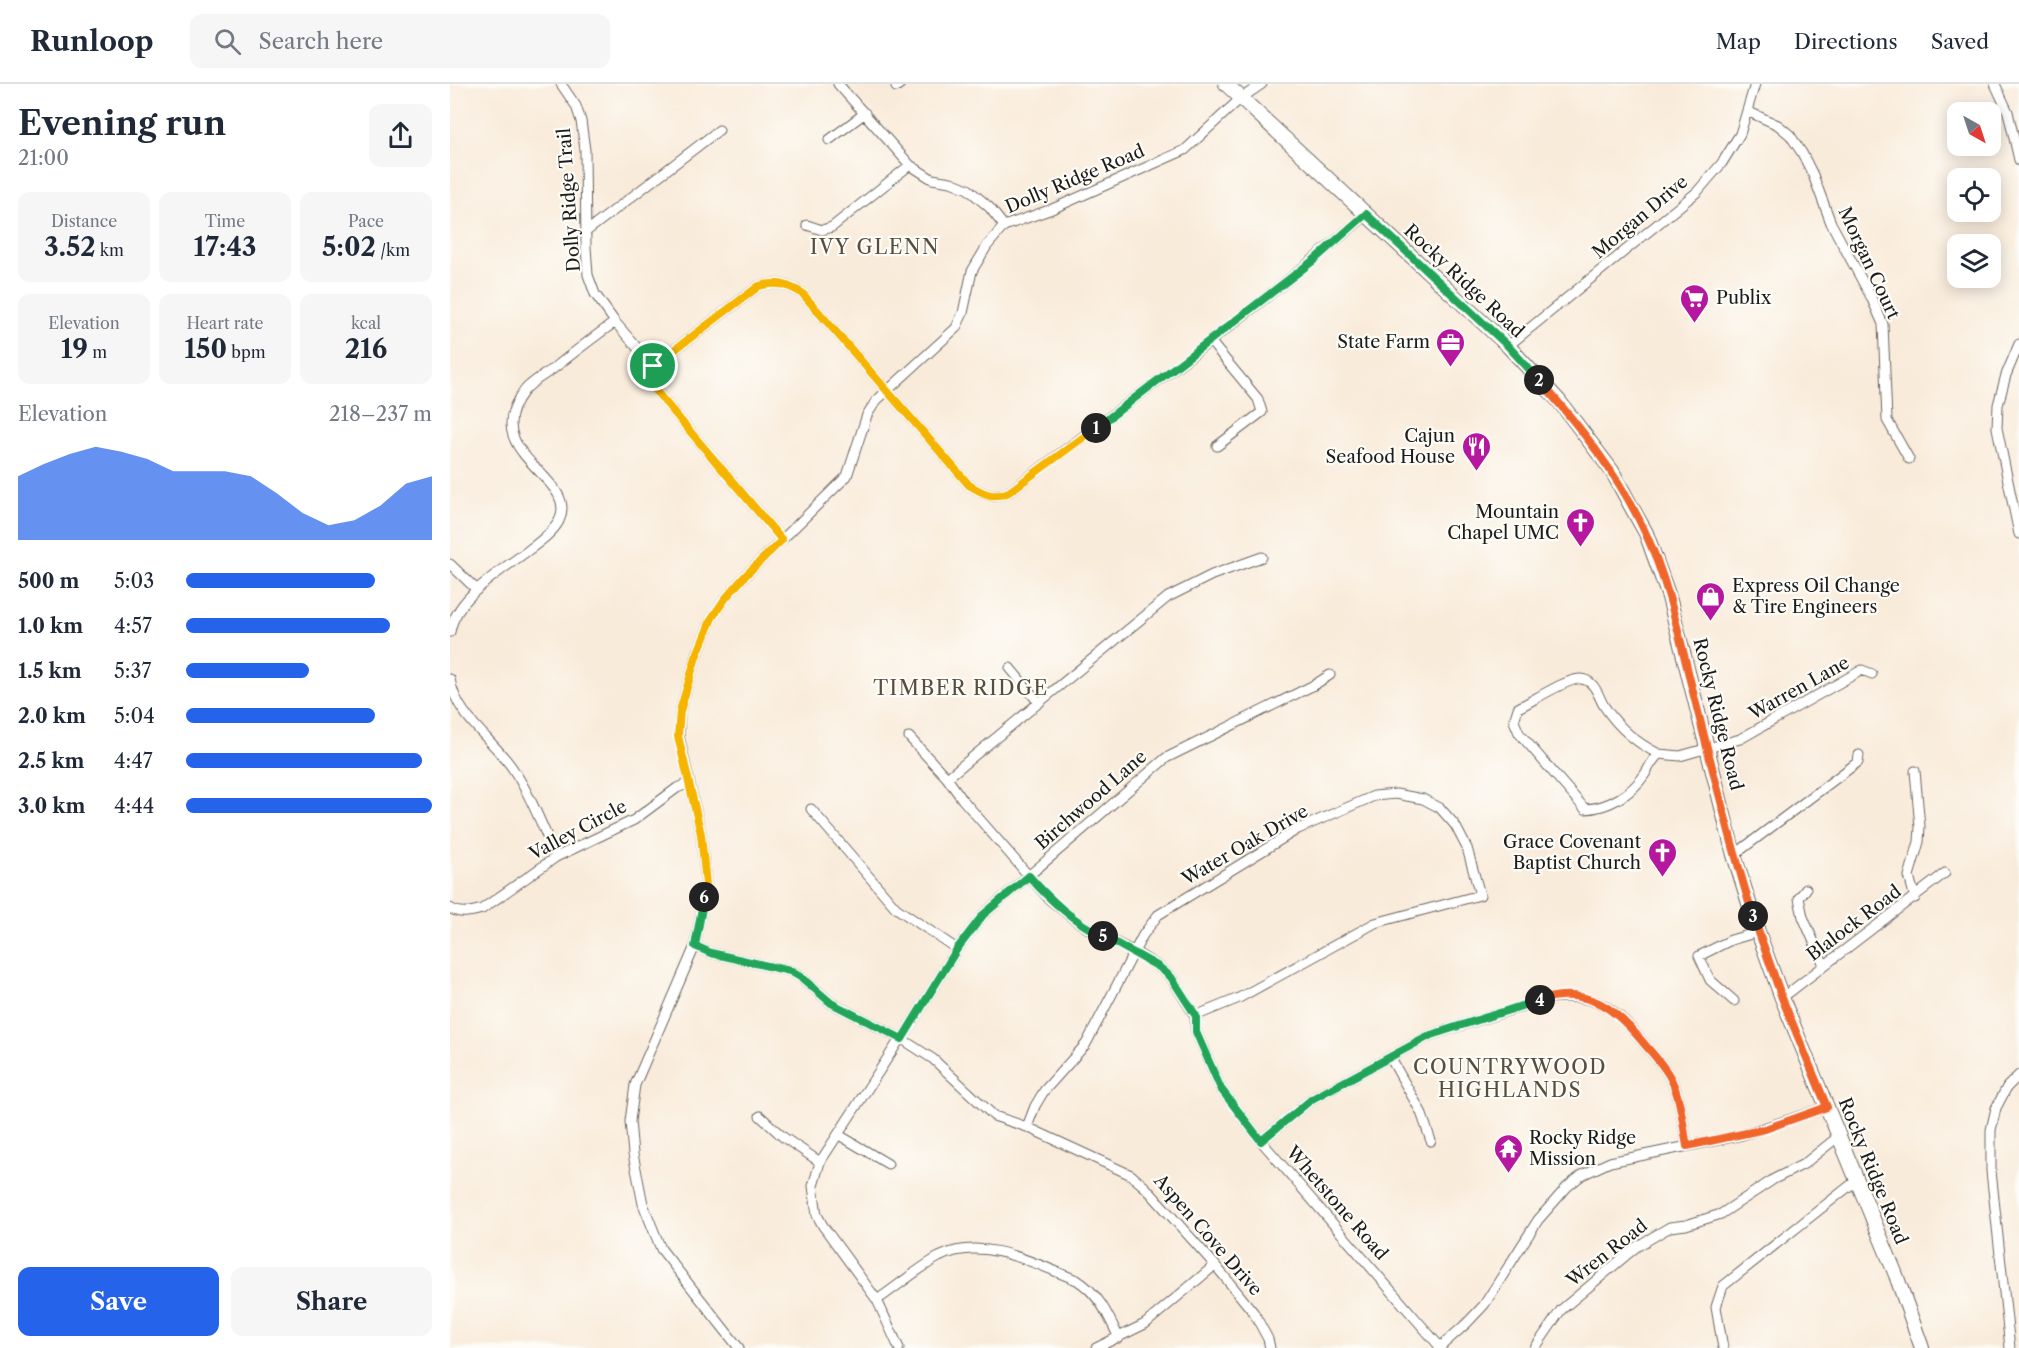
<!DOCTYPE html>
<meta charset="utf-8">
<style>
:root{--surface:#fff;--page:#f6f6f7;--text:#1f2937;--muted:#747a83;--line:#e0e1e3;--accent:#2563eb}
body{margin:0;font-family:"Libre Caslon Text",serif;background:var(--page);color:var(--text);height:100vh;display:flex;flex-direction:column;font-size:22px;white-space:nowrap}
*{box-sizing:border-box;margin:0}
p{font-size:20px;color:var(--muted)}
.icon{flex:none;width:33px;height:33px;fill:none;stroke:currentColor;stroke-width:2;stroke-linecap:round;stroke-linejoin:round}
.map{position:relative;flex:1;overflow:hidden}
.sheet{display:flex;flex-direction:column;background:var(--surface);width:450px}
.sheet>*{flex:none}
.needle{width:39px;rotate:141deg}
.controls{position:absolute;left:1497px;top:18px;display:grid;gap:12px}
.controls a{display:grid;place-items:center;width:54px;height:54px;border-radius:12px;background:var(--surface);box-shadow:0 3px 15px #0003;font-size:30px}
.pin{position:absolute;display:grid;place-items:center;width:51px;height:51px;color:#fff;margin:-26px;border:3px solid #fff;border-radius:50%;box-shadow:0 2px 6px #0007}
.km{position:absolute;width:30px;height:30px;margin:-15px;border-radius:50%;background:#222;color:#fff;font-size:16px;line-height:30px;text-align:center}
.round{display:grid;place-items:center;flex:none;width:63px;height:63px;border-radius:12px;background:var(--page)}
.headline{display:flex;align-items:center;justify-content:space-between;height:102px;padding:0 18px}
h1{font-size:33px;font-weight:800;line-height:45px}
.stats{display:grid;grid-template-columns:repeat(3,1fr);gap:9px;height:102px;padding:6px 18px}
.stats div{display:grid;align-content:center;border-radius:12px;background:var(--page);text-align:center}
.stats b{font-size:26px;font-weight:800}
.stats small{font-size:16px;font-weight:400}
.stats p{font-size:16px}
.chart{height:168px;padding:12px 18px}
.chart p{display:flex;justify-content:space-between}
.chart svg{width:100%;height:108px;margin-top:6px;fill:var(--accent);opacity:.7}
.primary-button{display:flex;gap:12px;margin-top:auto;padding:12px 18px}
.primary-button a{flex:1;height:69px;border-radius:12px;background:var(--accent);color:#fff;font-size:24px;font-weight:800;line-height:69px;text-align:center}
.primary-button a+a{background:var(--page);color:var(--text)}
ul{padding:0 18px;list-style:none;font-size:20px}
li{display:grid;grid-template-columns:96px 72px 1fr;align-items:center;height:45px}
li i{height:15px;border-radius:8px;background:var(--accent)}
header{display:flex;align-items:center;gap:36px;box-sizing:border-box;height:84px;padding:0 30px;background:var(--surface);border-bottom:2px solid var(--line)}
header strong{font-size:28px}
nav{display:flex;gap:33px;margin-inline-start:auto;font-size:21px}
.search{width:420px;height:54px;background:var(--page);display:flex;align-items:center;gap:15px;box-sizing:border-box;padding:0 21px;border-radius:12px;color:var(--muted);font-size:22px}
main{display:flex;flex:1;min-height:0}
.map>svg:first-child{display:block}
</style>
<header>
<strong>Runloop</strong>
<div class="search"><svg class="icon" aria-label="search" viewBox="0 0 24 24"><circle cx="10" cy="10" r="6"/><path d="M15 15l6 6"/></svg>Search here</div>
<nav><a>Map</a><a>Directions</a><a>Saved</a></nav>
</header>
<main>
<section class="sheet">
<div class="headline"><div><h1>Evening run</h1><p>21:00</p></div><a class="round"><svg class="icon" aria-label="share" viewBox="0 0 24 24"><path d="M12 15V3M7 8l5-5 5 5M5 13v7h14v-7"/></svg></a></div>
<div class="stats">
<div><p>Distance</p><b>3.52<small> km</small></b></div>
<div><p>Time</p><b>17:43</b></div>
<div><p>Pace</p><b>5:02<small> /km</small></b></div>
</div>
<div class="stats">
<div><p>Elevation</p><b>19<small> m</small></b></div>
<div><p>Heart rate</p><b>150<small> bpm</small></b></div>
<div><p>kcal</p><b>216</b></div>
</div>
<div class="chart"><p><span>Elevation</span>218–237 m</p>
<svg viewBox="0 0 160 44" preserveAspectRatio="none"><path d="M0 44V18L10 13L20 9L30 6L40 8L50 11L60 16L70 16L80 16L90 18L100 25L110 33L120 38L130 36L140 30L150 21L160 18V44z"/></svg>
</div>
<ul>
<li><b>500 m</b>5:03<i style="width:77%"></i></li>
<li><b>1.0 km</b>4:57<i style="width:83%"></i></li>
<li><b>1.5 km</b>5:37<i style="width:50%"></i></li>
<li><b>2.0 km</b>5:04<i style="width:77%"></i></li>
<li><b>2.5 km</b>4:47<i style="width:96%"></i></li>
<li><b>3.0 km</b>4:44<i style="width:100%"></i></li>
</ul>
<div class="primary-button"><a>Save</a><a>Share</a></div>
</section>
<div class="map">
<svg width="1569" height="1264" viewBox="0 0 1569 1264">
<rect width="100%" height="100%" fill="#fdfcf7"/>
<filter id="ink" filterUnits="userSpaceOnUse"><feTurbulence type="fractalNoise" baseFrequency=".0167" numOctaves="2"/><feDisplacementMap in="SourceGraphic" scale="12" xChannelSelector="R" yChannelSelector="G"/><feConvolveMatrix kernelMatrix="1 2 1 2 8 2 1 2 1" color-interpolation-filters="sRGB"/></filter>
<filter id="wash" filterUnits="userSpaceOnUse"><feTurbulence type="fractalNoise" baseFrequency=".008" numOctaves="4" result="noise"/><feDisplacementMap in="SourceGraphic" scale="24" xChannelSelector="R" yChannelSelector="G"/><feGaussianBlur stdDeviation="1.35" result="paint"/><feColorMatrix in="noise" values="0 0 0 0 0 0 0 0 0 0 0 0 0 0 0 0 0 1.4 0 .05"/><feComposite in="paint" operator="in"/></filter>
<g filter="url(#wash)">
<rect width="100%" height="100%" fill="#f9ebda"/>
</g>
<g filter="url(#ink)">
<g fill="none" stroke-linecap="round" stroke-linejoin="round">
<defs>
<path id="street" d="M111,0l15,22 5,15 4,29 1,97 2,28 7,19 20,28 38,44 2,24 127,150
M388,0l72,81 22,14 19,3 17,7 21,18 15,19
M1545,0l13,28 11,48
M446,3l4,-3
M1297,27l31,14 12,10 12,18 11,22 18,48 40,74 12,27 4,96 22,39
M379,56l36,-27
M357,141l15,5 10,-3 78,-62
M137,147l132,-101
M760,257l48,58 4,13 -45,34
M1569,260l-13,31 -8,30 -1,23 22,106
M1058,262l189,-154 25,-29 18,-29 15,-50
M203,282l106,-80c17,-5 27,-2 43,7l167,192c15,9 23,14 40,7 121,-91 244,-179 358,-278
M0,480l27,26
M0,548c6,-36 53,-62 80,-83 11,-8 23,-17 29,-28 22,-44 -84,-67 -35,-130 7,-9 20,-16 29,-22 20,-16 41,-32 62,-47
M560,584l29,35
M0,595c6,38 43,60 63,90 18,27 30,59 43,88
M459,653l38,41 15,21 87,100 21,17 20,14 45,22 24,15 12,10 24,39 1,16 25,57 40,52 180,207
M1209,670c-23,-11 -41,-27 -55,-48 -6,-10 -9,-26 -23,-27 -12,-2 -50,23 -63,29l-4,13 5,12 66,76c23,-1 47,-15 60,-35 5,-8 7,-14 14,-20l21,2 60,-17 122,-69 10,4
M497,694l221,-181 44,-22 50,-18
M361,725l85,99 61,41
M1284,771l124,-93 1,-7
M1356,805l-7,9 4,19 21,48
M1465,814l-6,-22 10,-34 1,-15 -5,-56
M0,824c10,7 21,4 32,1l74,-52 78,-37 43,-32 12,-5
M245,862l16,7 79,18 12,7 29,25 71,36 31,20 61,57 33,11 104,48 15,13 69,77 39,48 14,26 2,9
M1332,914l163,-125
M1284,917l-24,-21 -11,-24 32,-16 27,-8
M940,973l31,55 10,29
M310,1032l23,21 37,25
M577,1043l8,-21 9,-15 42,-47 57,-109 15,-20 140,-86 76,-33 22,-2 27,5 17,9 15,17 12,23 13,47 -105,28 -136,75 -44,18
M389,1051l49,29
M811,1057l51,-42 119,-64 118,-37c49,-6 67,11 97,48 9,10 19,21 25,33 10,20 12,46 16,67
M427,1216c18,-12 43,-33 62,-43 45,-22 96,7 138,23 22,14 31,35 42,58
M289,1264l-78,-99 -18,-45 -10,-50 -3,-33 5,-36 60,-139 11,-61 -5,-51 -22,-98 1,-25 16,-54 16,-39 13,-19 20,-23 102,-100 20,-61 9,-14 80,-73 7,-15 9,-42 15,-25 17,-20 48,-17 133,-59 55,-51 22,-15
M449,1264l-22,-48 -54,-74 -6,-11 -4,-29 7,-24 78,-120 4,-3 55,-90 26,-34 183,-157 148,-73 16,-10
M646,1264l49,-24 70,-59
M989,1264l28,-25 17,-18 54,-85 29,-33 15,-12 28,-13 132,-27 85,-28
M1085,1264l26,-38 75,-63 34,-20 16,-2 35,-11 53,-35 30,-15 35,-28
M1273,1264l-7,-41 7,-21 134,-106
M1560,1264l-19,-177v-41l5,-22 11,-21 12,-12"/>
<path id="secondary" d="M776,0l282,262 51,55 53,70 20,37 14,25 23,64 65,258 24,77 24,66 114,277 26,73"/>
</defs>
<use href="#street" stroke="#69645e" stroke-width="11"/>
<use href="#secondary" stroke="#69645e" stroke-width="16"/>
<use href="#street" stroke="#fff" stroke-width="9"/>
<use href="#secondary" stroke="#fff" stroke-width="14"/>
</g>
</g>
<g fill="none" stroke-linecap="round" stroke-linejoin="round" filter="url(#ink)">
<defs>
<path id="split-1" d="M203,282l106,-80c17,-5 27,-2 43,7l167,192c15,9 24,14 40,7l87,-64"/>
<path id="split-2" d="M646,344l218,-168 52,-46 142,132 31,34"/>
<path id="split-3" d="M1089,296c41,47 80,95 106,152 22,47 33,98 45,148 20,79 39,158 63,236"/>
<path id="split-4" d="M1090,916c49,-15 77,10 106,46 9,10 19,21 25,33 10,20 12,46 16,67l78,-17 62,-22 -45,-109 -29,-82"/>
<path id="split-5" d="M653,852l56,31 12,10 25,39v16l25,57 40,52 51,-42 119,-64 109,-35"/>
<path id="split-6" d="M254,813l-9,49 16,7 79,18 12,7 29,25 71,36 55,-90 26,-34 46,-39c22,25 44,45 74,60"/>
<path id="split-7" d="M203,282l2,24 127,150 -37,36 -20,23 -13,19 -16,39 -16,54 -2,25 23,98 5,51 -2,12"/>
</defs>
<use href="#split-1" stroke="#fff" stroke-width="12"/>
<use href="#split-2" stroke="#fff" stroke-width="12"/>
<use href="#split-3" stroke="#fff" stroke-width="12"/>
<use href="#split-4" stroke="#fff" stroke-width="12"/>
<use href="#split-5" stroke="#fff" stroke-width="12"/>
<use href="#split-6" stroke="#fff" stroke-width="12"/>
<use href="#split-7" stroke="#fff" stroke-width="12"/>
<use href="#split-1" stroke="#f5b400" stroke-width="8"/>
<use href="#split-2" stroke="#22a559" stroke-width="8"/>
<use href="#split-3" stroke="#f0652b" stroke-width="8"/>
<use href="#split-4" stroke="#f0652b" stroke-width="8"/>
<use href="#split-5" stroke="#22a559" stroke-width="8"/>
<use href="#split-6" stroke="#22a559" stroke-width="8"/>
<use href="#split-7" stroke="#f5b400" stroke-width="8"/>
</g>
<defs>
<symbol id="supermarket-pin" viewBox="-11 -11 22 30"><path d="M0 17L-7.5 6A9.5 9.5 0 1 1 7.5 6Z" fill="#b5179e" stroke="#fdfcf7"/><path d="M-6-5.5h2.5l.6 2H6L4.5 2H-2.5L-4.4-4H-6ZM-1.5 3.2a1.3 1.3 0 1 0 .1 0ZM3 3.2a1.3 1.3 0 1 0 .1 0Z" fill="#fff"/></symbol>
<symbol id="office-pin" viewBox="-11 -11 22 30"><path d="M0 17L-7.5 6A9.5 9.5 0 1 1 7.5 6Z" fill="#b5179e" stroke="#fdfcf7"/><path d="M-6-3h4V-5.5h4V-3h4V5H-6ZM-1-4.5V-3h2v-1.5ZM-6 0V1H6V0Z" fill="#fff"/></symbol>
<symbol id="restaurant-pin" viewBox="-11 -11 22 30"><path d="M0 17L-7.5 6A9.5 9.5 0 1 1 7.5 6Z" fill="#b5179e" stroke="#fdfcf7"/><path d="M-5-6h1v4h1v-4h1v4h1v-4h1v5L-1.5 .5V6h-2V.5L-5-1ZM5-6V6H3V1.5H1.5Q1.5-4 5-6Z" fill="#fff"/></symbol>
<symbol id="church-pin" viewBox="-11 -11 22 30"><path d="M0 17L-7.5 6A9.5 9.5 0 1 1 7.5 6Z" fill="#b5179e" stroke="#fdfcf7"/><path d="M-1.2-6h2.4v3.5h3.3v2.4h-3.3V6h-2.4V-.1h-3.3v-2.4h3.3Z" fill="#fff"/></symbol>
<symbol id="shop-pin" viewBox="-11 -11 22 30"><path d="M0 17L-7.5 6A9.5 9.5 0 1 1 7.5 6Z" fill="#b5179e" stroke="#fdfcf7"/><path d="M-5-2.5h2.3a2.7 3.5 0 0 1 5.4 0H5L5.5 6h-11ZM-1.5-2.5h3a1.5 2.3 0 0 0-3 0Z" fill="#fff"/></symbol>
<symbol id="temple-pin" viewBox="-11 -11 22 30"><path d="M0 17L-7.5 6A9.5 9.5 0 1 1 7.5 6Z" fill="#b5179e" stroke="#fdfcf7"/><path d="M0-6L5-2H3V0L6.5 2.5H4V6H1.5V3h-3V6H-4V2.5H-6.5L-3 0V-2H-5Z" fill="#fff"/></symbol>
</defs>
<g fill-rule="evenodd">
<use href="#supermarket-pin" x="1228" y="198" width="33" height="45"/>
<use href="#office-pin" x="984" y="242" width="33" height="45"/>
<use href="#restaurant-pin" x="1010" y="346" width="33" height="45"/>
<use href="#church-pin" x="1114" y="422" width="33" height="45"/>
<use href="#shop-pin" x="1244" y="496" width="33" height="45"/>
<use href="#church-pin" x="1196" y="752" width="33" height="45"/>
<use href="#temple-pin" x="1042" y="1048" width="33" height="45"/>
</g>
<g text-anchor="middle" stroke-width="4.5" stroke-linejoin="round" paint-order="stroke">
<g font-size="18" fill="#1c1c1c" stroke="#fdfcf7">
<text transform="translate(625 95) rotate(-23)" y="6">Dolly Ridge Road</text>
<text transform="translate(119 116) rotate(-94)" y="6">Dolly Ridge Trail</text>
<text transform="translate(1190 133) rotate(-40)" y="6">Morgan Drive</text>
<text transform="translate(1419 179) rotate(65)" y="6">Morgan Court</text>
<text transform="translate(1014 197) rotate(43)" y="6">Rocky Ridge Road</text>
<text transform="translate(1349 604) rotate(-29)" y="6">Warren Lane</text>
<text transform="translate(1268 630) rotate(76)" y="6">Rocky Ridge Road</text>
<text transform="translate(641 716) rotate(-41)" y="6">Birchwood Lane</text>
<text transform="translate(128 746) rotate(-28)" y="6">Valley Circle</text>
<text transform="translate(795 761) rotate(-30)" y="6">Water Oak Drive</text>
<text transform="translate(1404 839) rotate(-37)" y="6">Blalock Road</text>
<text transform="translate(1423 1087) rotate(68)" y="6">Rocky Ridge Road</text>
<text transform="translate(887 1119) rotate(49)" y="6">Whetstone Road</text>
<text transform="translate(758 1151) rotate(49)" y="6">Aspen Cove Drive</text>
<text transform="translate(1157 1169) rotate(-38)" y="6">Wren Road</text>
</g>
<g font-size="18" fill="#1c1c1c" stroke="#fdfcf7" text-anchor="end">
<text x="1266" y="220" text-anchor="start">Publix</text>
<text x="980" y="264">State Farm</text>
<text x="1005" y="358">Cajun<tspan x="1005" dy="21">Seafood House</tspan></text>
<text x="1109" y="434">Mountain<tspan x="1109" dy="21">Chapel UMC</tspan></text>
<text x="1282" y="508" text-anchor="start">Express Oil Change<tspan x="1282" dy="21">&amp; Tire Engineers</tspan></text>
<text x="1191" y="764">Grace Covenant<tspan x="1191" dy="21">Baptist Church</tspan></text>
<text x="1079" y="1060" text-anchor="start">Rocky Ridge<tspan x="1079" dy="21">Mission</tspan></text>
</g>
<g font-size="20" letter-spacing="1.5" fill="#584e40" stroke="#fdfcf7">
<text x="425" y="170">IVY GLENN</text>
<text x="511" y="611">TIMBER RIDGE</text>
<text x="1060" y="990">COUNTRYWOOD<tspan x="1060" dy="23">HIGHLANDS</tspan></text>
</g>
</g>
</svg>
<div class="controls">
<a><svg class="needle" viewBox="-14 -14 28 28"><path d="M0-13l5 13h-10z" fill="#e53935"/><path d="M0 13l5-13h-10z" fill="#747a83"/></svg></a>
<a><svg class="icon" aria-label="locate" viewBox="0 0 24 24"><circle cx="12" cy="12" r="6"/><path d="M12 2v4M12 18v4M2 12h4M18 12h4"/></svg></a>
<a><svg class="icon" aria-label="layers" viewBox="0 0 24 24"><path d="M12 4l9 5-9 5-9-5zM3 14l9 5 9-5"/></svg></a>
</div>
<div class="pin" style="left:203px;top:282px;background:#1e9e55"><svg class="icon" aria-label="arrive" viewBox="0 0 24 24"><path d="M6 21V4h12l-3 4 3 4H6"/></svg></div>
<b class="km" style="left:646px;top:344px">1</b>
<b class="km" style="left:1089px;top:296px">2</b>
<b class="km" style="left:1303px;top:832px">3</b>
<b class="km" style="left:1090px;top:916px">4</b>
<b class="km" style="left:653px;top:852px">5</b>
<b class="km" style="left:254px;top:813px">6</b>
</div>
</main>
